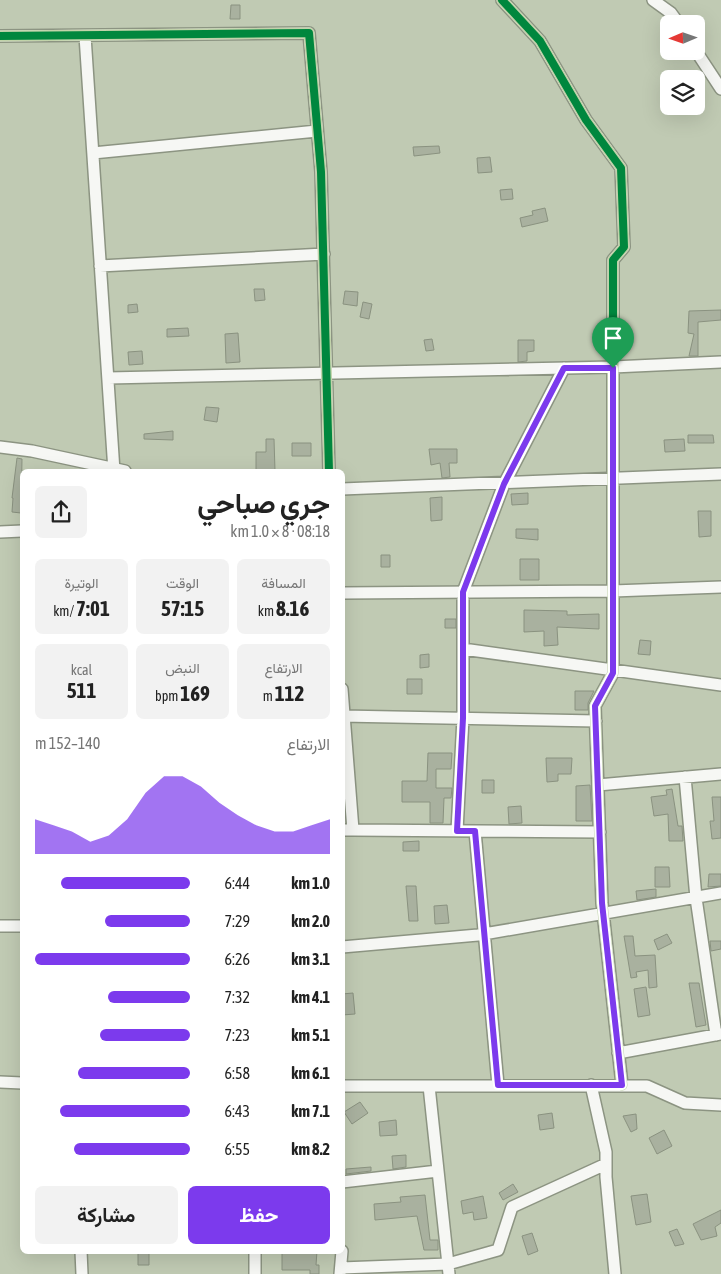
<!DOCTYPE html>
<html lang="ar">
<meta charset="utf-8">
<style>
:root{--surface:#fff;--page:#f2f2f2;--text:#222;--muted:#767676;--accent:#7c3aed}
body{margin:0;font-family:"Asap Condensed",Vazirmatn,sans-serif;background:var(--page);color:var(--text);direction:rtl;height:100vh;display:flex;flex-direction:column;font-size:19px;white-space:nowrap}
*{box-sizing:border-box;margin:0}
p{font-size:16px;color:var(--muted)}
.icon{flex:none;width:28px;height:28px;fill:none;stroke:currentColor;stroke-width:2;stroke-linecap:round;stroke-linejoin:round}
.map{position:relative;flex:1;overflow:hidden;direction:ltr}
.drawer{position:absolute;left:20px;top:469px;width:325px;height:785px;display:flex;flex-direction:column;background:var(--surface);border-radius:8px;box-shadow:0 5px 20px #0002;direction:rtl}
.drawer>*{flex:none}
.needle{width:32px;rotate:268deg}
.buttons{position:absolute;left:660px;top:15px;display:grid;gap:10px}
.buttons a{display:grid;place-items:center;width:45px;height:45px;border-radius:8px;background:var(--surface);box-shadow:0 5px 20px #0002;font-size:25px}
.pin{position:absolute;display:grid;place-items:center;width:42px;height:42px;color:#fff;margin:-51px -21px;border-radius:50% 50% 50% 0;rotate:-45deg;box-shadow:0 0 5px #0007}
.pin .icon{rotate:45deg}
.round{display:grid;place-items:center;flex:none;width:52px;height:52px;border-radius:8px;background:var(--page)}
.overview{display:flex;align-items:center;justify-content:space-between;height:85px;padding:0 15px}
h1{font-size:28px;font-weight:700;line-height:38px}
.stats{display:grid;grid-template-columns:repeat(3,1fr);gap:8px;height:85px;padding:5px 15px}
.stats div{display:grid;align-content:center;border-radius:8px;background:var(--page);text-align:center}
.stats b{font-size:21px;font-weight:700}
.stats small{font-size:14px;font-weight:400}
.stats p{font-size:14px}
.chart{height:140px;padding:10px 15px}
.chart p{display:flex;justify-content:space-between}
.chart svg{width:100%;height:90px;margin-top:5px;fill:var(--accent);opacity:.7}
.primary-button{display:flex;gap:10px;margin-top:auto;padding:10px 15px}
.primary-button a{flex:1;height:58px;border-radius:8px;background:var(--accent);color:#fff;font-size:20px;font-weight:700;line-height:58px;text-align:center}
.primary-button a+a{background:var(--page);color:var(--text)}
ul{padding:0 15px;list-style:none;font-size:16px}
li{display:grid;grid-template-columns:80px 60px 1fr;align-items:center;height:38px}
li i{height:12px;border-radius:6px;background:var(--accent)}
.map>svg:first-child{display:block}
</style>
<div class="map">
<svg width="721" height="1274" viewBox="0 0 721 1274">
<rect width="100%" height="100%" fill="#c0cab3"/>
<path fill="#a9b19f" stroke="#8a9280" d="M231,5h9v14h-10z
M439,146l1,7 -26,3 -1,-9z
M490,157l2,15 -14,1 -1,-15z
M512,189l1,10 -12,1 -1,-10z
M545,208l3,13 -26,6 -2,-9 13,-3 -1,-4z
M254,289h10l1,11 -10,1z
M345,291l13,1 -1,14 -14,-2z
M363,302l9,2 -3,15 -9,-2z
M137,304l1,8 -10,1v-8z
M721,310v10l-23,2v34h-9l5,-22 -6,-1 1,-22z
M188,328l1,8 -22,1v-8z
M238,333l2,29 -14,1 -1,-29z
M432,339l2,11 -8,1 -2,-11z
M518,340h16v11l-7,1v9l-9,1z
M142,351l1,13 -14,1 -1,-13z
M206,407l13,1 -2,14 -13,-2z
M173,431v9l-29,-1v-5z
M688,435h25l1,8h-26z
M266,439h8l1,32h-19v-19h10z
M684,439l1,12 -20,1 -1,-12z
M292,443h19v13h-19z
M429,449h28v14h-8l1,14 -8,1 -2,-15 -9,2z
M17,458l5,1 -1,54 -9,-1 1,-14h-1z
M528,493v11l-16,1 -1,-11z
M442,497v23l-11,1 -1,-23z
M698,511h13v25l-12,1z
M516,529h22v11l-22,-2z
M381,555h9v12h-9z
M520,559h19v21h-19z
M524,610l43,1v4l32,-1v15l-42,-2 1,18 -14,1v-15l-20,1z
M445,619h11v9h-11z
M640,640l11,1 -1,14 -12,-1z
M429,654v13l-9,1v-13z
M407,679h15v15h-15z
M575,691h19l-6,12v7h-13z
M428,753h24l-1,16h-15v19h16l-1,10h-7l-1,25h-13v-21h-28v-21h25z
M546,758h26l-1,16h-13v7l-11,1z
M482,780h12v13h-12z
M590,785l2,36h-16v-35z
M672,789l6,37h4l1,15h-14l-1,-27 -14,2 -3,-19 16,-2 -1,-5z
M712,797h9v41l-9,1 -2,-18h4z
M521,806l1,17 -13,1 -1,-17z
M419,841v10h-16v-9z
M655,867h14l1,20h-15z
M709,874h12v12l-13,1z
M406,886h10l2,35h-9z
M656,889v8l-19,3 -1,-9z
M447,905l2,18 -14,1 -1,-18z
M667,934l5,9 -14,7 -4,-10z
M624,936h9l2,20 20,-1 2,32 -8,1 -1,-18 -12,2 1,5 -6,1z
M710,941h11v8l-10,2z
M689,983h10l7,42 -10,2z
M646,987l4,28 -12,2 -4,-28z
M353,993l2,21 -13,1v-21z
M360,1102l8,11 -16,11 -8,-12z
M552,1113l2,15 -14,2 -2,-15z
M636,1114l1,15 -6,3 -8,-16z
M396,1120l1,15 -17,1 -1,-14z
M664,1130l8,16 -15,8 -8,-16z
M406,1155v12l-13,2 -1,-13z
M371,1167v4l-25,3v-5z
M513,1184l5,8 -15,8 -4,-7z
M647,1194l4,28 -15,3 -5,-29z
M425,1195l5,45h8v10h-14l-7,-34 -42,4 -1,-16 27,-2 -1,-5z
M483,1196l4,22 -13,2 -1,-8 -10,2 -2,-13z
M721,1210v13l-6,4 2,9 -16,4 -8,-16z
M677,1229l7,15 -9,2 -6,-14z
M532,1233l6,18 -10,4 -6,-19z
M282,1251h35l-1,14h3v9h-9v-4h-28z
M138,1253h11v12h-11z"/>
<g fill="none" stroke-linecap="round" stroke-linejoin="round">
<defs>
<path id="minor" d="M502,0l38,41 46,79 35,48 3,79 -11,13v413l-18,33 7,197 20,182
M653,0l18,13 8,11
M0,36l309,-3 12,139 8,299
M85,36l29,435
M696,51l25,38
M93,153l224,-22
M100,266l224,-12
M108,378l505,-11 108,-5
M0,447l32,4 93,20
M342,489l379,-15
M0,532l22,-1
M342,593l271,-2 108,-4
M463,649l258,36
M342,689l11,141h-11
M342,716l254,5
M685,777l11,121 20,137
M598,785l123,-11
M353,830l247,2
M457,831l6,-113v-126l41,-108 60,-116
M475,831l23,254
M0,926h22
M342,947l136,-12 243,-42
M618,1053l103,-19
M0,1082l22,1
M591,1085l15,67v25l9,97
M342,1086h305l38,17 36,2
M429,1086l20,188
M342,1182l96,-11
M81,1251l1,23
M341,1268l107,-4 50,-14 14,-43 94,-43
M255,1274v-23
M340,1274l2,-23"/>
</defs>
<use href="#minor" stroke="#8c9482" stroke-width="14"/>
<use href="#minor" stroke="#f6f7f4" stroke-width="11"/>
<defs>
<path id="cycleway" d="M502,0l38,41 46,79 35,48 3,79 -11,13v413l-18,33 7,197 20,182
M0,36l309,-3 12,139 8,299"/>
</defs>
<use href="#cycleway" stroke="#c1d3aa" stroke-width="11"/>
<use href="#cycleway" stroke="#00873e" stroke-width="8"/>
</g>
<g fill="none" stroke-linecap="round" stroke-linejoin="round">
<defs>
<path id="route" d="M564,368h49v305l-18,33 7,197 20,182h-124l-23,-254h-18l6,-113v-126l41,-108z"/>
</defs>
<use href="#route" stroke="#fff" stroke-width="10"/>
<use href="#route" stroke="#7c3aed" stroke-width="6"/>
</g>
</svg>
<div class="buttons">
<a><svg class="needle" viewBox="-14 -14 28 28"><path d="M0-13l5 13h-10z" fill="#e53935"/><path d="M0 13l5-13h-10z" fill="#767676"/></svg></a>
<a><svg class="icon" aria-label="layers" viewBox="0 0 24 24"><path d="M12 4l9 5-9 5-9-5zM3 14l9 5 9-5"/></svg></a>
</div>
<div class="pin" style="left:613px;top:368px;background:#1e9e55"><svg class="icon" aria-label="arrive" viewBox="0 0 24 24"><path d="M6 21V4h12l-3 4 3 4H6"/></svg></div>
<section class="drawer">
<div class="overview"><div><h1>جري صباحي</h1><p>08:18 · 8 × 1.0 km</p></div><a class="round"><svg class="icon" aria-label="share" viewBox="0 0 24 24"><path d="M12 15V3M7 8l5-5 5 5M5 13v7h14v-7"/></svg></a></div>
<div class="stats">
<div><p>المسافة</p><b>8.16<small> km</small></b></div>
<div><p>الوقت</p><b>57:15</b></div>
<div><p>الوتيرة</p><b>7:01<small> /km</small></b></div>
</div>
<div class="stats">
<div><p>الارتفاع</p><b>112<small> m</small></b></div>
<div><p>النبض</p><b>169<small> bpm</small></b></div>
<div><p>kcal</p><b>511</b></div>
</div>
<div class="chart"><p><span>الارتفاع</span>140–152 m</p>
<svg viewBox="0 0 160 44" preserveAspectRatio="none"><path d="M0 44V27L10 30L20 33L30 38L40 35L50 27L60 14L70 6L80 6L90 11L100 19L110 25L120 30L130 33L140 33L150 30L160 27V44z"/></svg>
</div>
<ul>
<li><b>1.0 km</b>6:44<i style="width:83%"></i></li>
<li><b>2.0 km</b>7:29<i style="width:55%"></i></li>
<li><b>3.1 km</b>6:26<i style="width:100%"></i></li>
<li><b>4.1 km</b>7:32<i style="width:53%"></i></li>
<li><b>5.1 km</b>7:23<i style="width:58%"></i></li>
<li><b>6.1 km</b>6:58<i style="width:72%"></i></li>
<li><b>7.1 km</b>6:43<i style="width:84%"></i></li>
<li><b>8.2 km</b>6:55<i style="width:75%"></i></li>
</ul>
<div class="primary-button"><a>حفظ</a><a>مشاركة</a></div>
</section>
</div>
